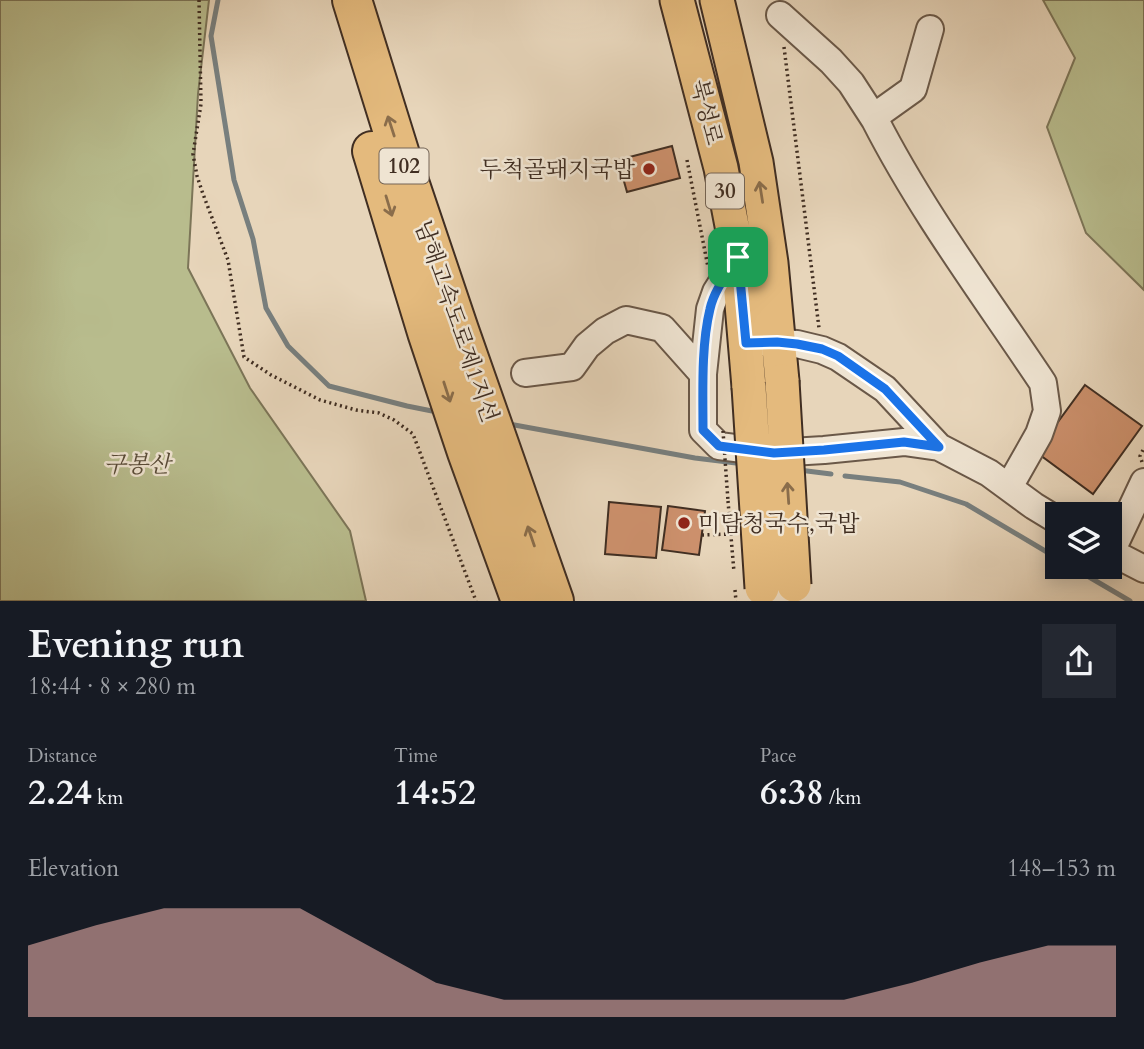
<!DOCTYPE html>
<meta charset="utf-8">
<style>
:root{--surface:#171b24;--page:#242831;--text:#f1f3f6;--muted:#9ea1a6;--accent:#c59692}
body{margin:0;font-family:Cardo,"Noto Serif KR",serif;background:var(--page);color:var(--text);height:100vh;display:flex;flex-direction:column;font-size:26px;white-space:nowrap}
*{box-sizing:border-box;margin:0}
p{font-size:23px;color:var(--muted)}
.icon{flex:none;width:38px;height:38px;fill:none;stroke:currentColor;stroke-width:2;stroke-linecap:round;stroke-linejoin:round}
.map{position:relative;height:601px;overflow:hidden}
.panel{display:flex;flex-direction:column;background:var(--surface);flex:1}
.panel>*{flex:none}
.buttons{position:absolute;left:1045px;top:502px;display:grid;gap:14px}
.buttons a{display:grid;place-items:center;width:77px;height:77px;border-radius:0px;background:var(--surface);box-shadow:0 4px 18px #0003;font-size:35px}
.pin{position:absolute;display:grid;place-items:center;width:60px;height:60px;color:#fff;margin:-30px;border-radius:14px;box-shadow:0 4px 10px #0006}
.round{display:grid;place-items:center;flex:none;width:74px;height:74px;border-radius:0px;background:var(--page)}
.headline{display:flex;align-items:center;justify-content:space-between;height:119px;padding:0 28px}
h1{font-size:38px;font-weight:700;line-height:52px}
.stats{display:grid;grid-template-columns:repeat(3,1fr);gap:10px;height:119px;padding:7px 28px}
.stats div{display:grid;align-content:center}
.stats b{font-size:35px;font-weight:700}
.stats small{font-size:19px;font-weight:400}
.stats p{font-size:19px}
.chart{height:196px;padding:14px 28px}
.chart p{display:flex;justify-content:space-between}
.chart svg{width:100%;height:126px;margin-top:7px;fill:var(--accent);opacity:.7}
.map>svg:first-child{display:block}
</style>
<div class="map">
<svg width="1144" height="601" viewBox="0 0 1144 601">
<rect width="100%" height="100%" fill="#e7d5ba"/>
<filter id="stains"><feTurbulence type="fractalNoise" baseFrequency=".00286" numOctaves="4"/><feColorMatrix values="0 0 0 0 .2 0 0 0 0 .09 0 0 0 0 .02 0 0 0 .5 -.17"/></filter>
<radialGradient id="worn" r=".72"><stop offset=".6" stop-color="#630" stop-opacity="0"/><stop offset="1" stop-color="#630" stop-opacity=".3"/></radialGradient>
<path fill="#b8bc8d" stroke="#7c7558" stroke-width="2" d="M0,0h209l-11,94 -10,174 62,120 100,143 16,70h-366z
M1043,0h101v290l-58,-57 -39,-106 28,-69z"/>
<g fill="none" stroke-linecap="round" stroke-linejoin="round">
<path stroke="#787f7e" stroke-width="5" d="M218,0l-7,36 23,144 19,59 13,69 22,38 41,40 78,20 30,6
M509,424l186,34 49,6
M799,470l32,4
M845,476l55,6 66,22 91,54
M1072,567l58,34"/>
</g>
<path fill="#cc906c" stroke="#402e22" stroke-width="2" d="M672,146l8,32 -53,14 -9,-32z
M1085,385l57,41 -49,68 -57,-42z
M609,502l52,5 -5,51 -51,-4z
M668,506l37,5 -6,44 -37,-5z"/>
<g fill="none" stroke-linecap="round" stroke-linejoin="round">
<defs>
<path id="minor" d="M780,15l51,46 20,22 24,37
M930,29l-17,60 -35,25 -3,6c47,92 110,176 168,263l4,28 -8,23 -30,53
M738,257l-22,35 -6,17 -7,65v56l16,16 55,7 50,-3 80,-8 35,5 50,26 45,33 23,14
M761,342l36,2 25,6 16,7 47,32 54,58
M525,373l47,-6 15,-21 18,-15 21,-11 36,8 41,46
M1144,482l-33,70 33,17"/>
<path id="major" d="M677,0l44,168 17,89 11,130
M717,0l39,162 15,101 11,118"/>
<path id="highway" d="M352,0l50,161 57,169 95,271
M372,151l55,181 40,120 54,149"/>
</defs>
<use href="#minor" stroke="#6a5848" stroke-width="30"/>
<use href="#major" stroke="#402e22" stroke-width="37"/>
<use href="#highway" stroke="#402e22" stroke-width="42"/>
<path stroke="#402e22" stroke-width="3.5" stroke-dasharray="2 3.5" stroke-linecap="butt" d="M199,0l2,104 -8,50 4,22 6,18 25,66 16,97 27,18 49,25 36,10 23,3 15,7 19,14 63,167
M784,47l35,281
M687,160l21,107
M1142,462l-2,-6 4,-8
M728,501l6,71
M702,535l29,-1
M735,590l1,11"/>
<use href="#minor" stroke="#efe4d2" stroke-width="26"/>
<use href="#major" stroke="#e4ba7d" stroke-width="33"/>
<use href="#highway" stroke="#e4ba7d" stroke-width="38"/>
<defs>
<path id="major-bridge" d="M782,381l12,204
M749,387l13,201"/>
</defs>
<use href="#major-bridge" stroke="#402e22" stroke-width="37" stroke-linecap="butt"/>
<path stroke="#402e22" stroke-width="3.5" stroke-dasharray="2 3.5" stroke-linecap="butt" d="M723,431l5,70"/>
<use href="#major-bridge" stroke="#e4ba7d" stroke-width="33"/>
</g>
<defs><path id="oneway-shaft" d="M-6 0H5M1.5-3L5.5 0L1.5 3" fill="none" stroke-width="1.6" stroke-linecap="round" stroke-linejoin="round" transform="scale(1.75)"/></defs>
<g stroke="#8a6d4b">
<use href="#oneway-shaft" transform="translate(391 126) rotate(-108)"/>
<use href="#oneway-shaft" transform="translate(761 192) rotate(-99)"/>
<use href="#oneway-shaft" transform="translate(389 206) rotate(73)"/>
<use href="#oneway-shaft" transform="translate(447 392) rotate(72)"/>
<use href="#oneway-shaft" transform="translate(788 493) rotate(-94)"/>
<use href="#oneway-shaft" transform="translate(531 536) rotate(-109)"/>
</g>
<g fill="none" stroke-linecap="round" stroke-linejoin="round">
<defs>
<path id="route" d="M738,257l8,86 31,-1 20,2 25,5 16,7 47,33 54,58 -35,-5 -80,8 -50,3 -55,-7 -16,-16c0,-38 -2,-84 7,-121 4,-19 18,-36 28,-52z"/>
</defs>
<use href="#route" stroke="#fff" stroke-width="14"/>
<use href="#route" stroke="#1a73e8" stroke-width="9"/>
</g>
<g fill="#8f2418" stroke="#efe4d2" stroke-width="2.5">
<circle cx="649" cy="169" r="7"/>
<circle cx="684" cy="523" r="7"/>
</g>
<g text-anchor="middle" stroke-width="5" stroke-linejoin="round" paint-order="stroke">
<g fill="#efe4d2" stroke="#746557" stroke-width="2">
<rect x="379.5" y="148.5" width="49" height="35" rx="5"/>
<rect x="706" y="173.5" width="38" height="35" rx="5"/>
</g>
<g font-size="21" font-weight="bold" fill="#402e22">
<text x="404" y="173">102</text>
<text x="725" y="198">30</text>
</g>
<g font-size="23" fill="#402e22" stroke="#efe4d2">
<text transform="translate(707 112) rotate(76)" y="8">북성로</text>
<text transform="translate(457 321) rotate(71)" y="8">남해고속도로제1지선</text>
</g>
<g font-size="23" fill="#402e22" stroke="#efe4d2" text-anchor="end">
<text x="635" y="177">두척골돼지국밥</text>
<text x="698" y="531" text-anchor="start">미담청국수,국밥</text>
</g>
<g font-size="23" font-style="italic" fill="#584a37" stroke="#efe4d2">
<text x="137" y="472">구봉산</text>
</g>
</g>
<rect width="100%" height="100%" filter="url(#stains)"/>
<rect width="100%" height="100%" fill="url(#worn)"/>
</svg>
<div class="buttons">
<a><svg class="icon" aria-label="layers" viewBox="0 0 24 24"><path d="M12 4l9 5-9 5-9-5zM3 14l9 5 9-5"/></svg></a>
</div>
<div class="pin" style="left:738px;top:257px;background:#1e9e55"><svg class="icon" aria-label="arrive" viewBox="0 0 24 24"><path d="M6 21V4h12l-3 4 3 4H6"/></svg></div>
</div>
<section class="panel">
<div class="headline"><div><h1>Evening run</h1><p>18:44 · 8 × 280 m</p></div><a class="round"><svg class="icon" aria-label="share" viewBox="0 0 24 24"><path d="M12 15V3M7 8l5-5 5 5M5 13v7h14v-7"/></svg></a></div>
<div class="stats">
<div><p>Distance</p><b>2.24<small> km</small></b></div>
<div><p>Time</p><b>14:52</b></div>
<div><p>Pace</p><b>6:38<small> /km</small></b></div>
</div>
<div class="chart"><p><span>Elevation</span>148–153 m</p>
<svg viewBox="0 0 160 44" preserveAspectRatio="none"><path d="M0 44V19L10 12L20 6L30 6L40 6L50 19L60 32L70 38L80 38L90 38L100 38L110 38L120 38L130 32L140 25L150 19L160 19V44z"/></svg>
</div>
</section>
